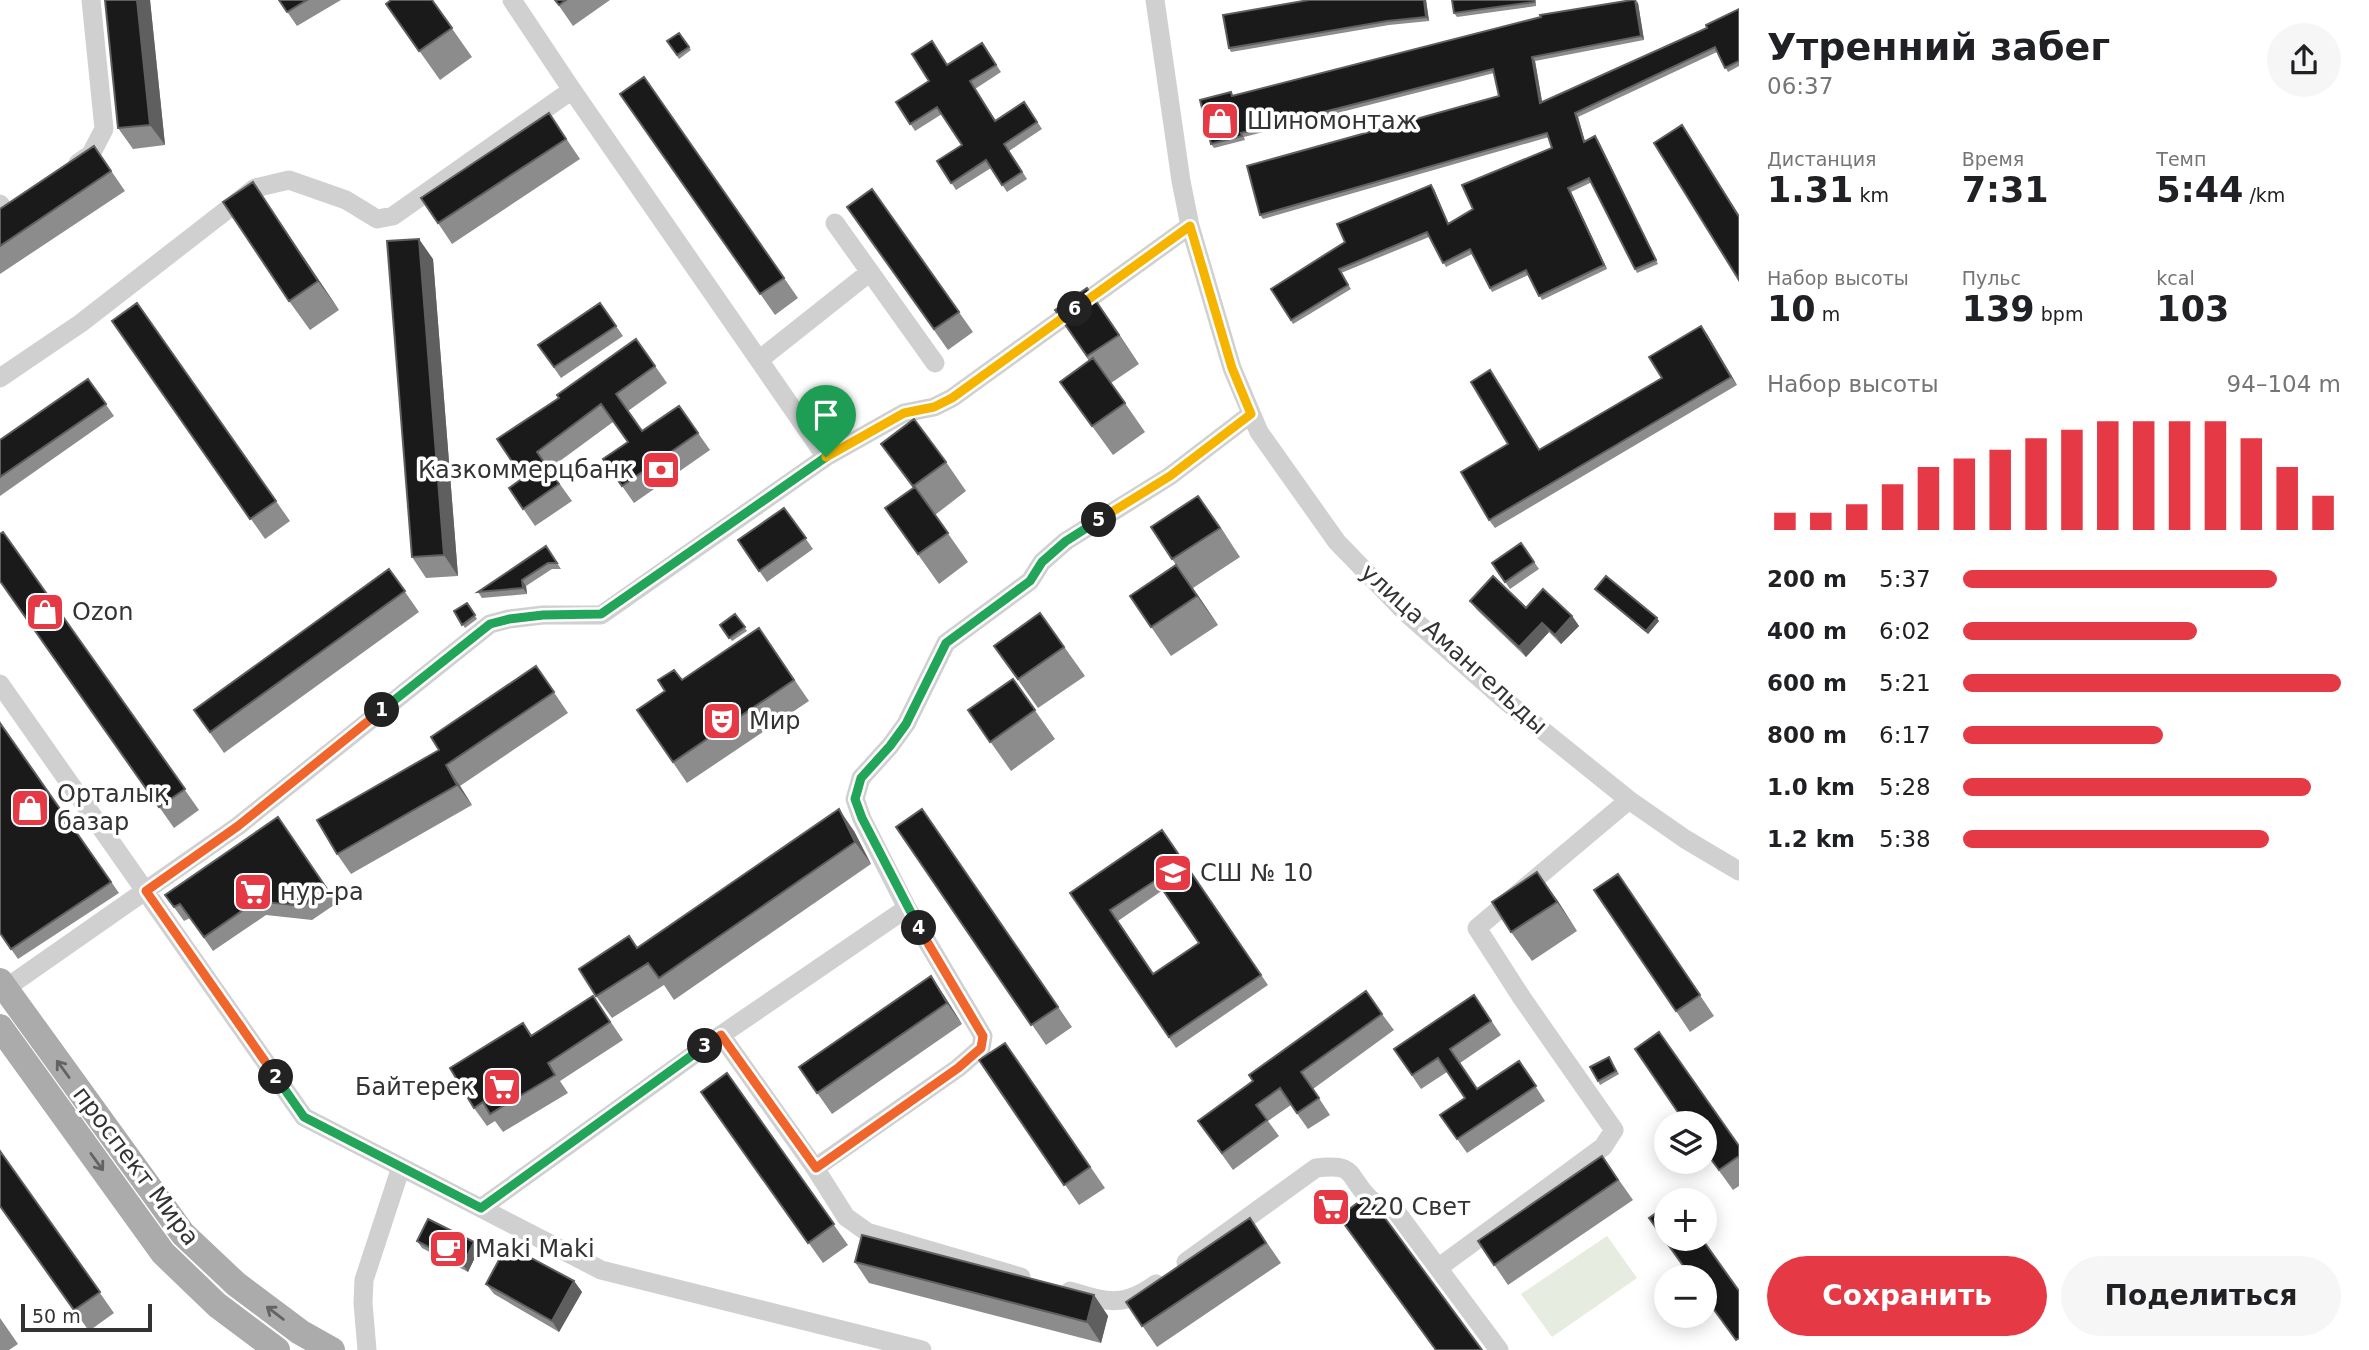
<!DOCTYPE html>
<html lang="ru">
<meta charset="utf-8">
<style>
:root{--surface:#fff;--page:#f6f6f6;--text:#202124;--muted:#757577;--accent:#e63946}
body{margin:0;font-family:"DejaVu Sans",sans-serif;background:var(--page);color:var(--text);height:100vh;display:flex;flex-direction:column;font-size:26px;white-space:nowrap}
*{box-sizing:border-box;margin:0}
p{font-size:23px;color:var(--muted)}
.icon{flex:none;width:38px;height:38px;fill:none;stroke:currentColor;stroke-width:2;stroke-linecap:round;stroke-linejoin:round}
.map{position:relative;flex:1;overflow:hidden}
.side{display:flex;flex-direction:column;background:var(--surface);width:630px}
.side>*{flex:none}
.controls{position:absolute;left:1654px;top:1111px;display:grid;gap:14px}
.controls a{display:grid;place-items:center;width:63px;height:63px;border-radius:50%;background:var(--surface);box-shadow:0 4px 18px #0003;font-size:35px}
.scale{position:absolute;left:21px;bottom:18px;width:131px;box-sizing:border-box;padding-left:7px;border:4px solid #333;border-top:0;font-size:19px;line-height:24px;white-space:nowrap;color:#333;-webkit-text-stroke:5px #fff;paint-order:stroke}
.pin{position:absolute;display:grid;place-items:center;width:60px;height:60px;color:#fff;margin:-72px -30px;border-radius:50% 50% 50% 0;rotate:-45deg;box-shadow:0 0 7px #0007}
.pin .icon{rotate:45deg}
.km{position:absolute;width:35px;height:35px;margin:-18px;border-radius:50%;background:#222;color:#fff;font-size:19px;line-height:35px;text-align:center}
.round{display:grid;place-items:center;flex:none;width:74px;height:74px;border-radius:37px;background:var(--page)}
.headline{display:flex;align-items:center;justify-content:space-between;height:119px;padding:0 28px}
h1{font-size:38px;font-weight:600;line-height:52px}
.figures{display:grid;grid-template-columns:repeat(3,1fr);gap:10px;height:119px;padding:7px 28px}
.figures div{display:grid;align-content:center}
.figures b{font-size:35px;font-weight:600}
.figures small{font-size:19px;font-weight:400}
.figures p{font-size:19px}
.chart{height:196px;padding:14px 28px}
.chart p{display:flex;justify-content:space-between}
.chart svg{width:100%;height:126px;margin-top:7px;stroke:var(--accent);stroke-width:6}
.button{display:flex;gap:14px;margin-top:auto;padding:14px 28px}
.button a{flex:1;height:80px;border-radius:42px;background:var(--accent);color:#fff;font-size:28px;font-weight:600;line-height:80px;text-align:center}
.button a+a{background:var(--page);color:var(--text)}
ul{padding:0 28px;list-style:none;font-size:23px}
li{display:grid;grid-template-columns:112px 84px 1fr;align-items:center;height:52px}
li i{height:18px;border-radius:9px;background:var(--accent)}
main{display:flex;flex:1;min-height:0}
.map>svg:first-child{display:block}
</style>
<main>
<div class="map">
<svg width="1739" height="1350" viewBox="0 0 1739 1350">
<rect width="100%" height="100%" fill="#fff"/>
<path fill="#e6ecdf" d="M1607,1236l30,42 -85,59 -31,-43z"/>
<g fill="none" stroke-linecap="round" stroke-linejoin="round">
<path stroke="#d0d0d0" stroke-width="19" d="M1155,0l26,181 9,45 42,142 27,64 78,110 68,70 96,85 128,103 56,39 54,32
M572,90l254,367 78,-44 30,-6 18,-9 238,-172
M78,163l13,-9 13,-25 -13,-129
M0,204l6,9 -6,-9
M835,223l100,140
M759,360l111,-88
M0,378l81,-55 174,-135 34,-8 57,20 31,19 16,-3 179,-126 -60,-90
M0,684l304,433 297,153 321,80
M907,908l-45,-89 -7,-20 6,-21 29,-32 16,-22 40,-81 84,-62 12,-19 24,-21 104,-65 81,-62
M0,988h6l232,-162 252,-202 19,-5 34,-4h58l225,-158
M815,1168l31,49 21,15 154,45
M481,1208l240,-173 186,-127 76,128 -2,12 -23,20 -143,100 -94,-133
M1186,1262l130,-94c41,-5 30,7 53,30 6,6 18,9 26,12l104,140
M1438,1268l165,-121 11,-17 -92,-132 -45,-70 152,-128
M1070,1291c37,11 53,17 86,-7
M367,1350l-4,-47 1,-23 37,-113"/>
<path stroke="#ababab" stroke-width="26" d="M0,981l183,253 53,50 64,48 32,18
M0,1027l163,226 54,52 60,45"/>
</g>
<path fill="#8c8c8c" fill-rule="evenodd" d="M105,0h45l15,145 -32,4 -15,-21z
M279,0h62l-44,26z
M432,0l40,57 -32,23 -54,-76z
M555,0h55l-37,26z
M1426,0l3,21 -40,4 -158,27 -2,-4z
M1536,0v6l-79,11 -3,-4z
M1638,3l6,37 -109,21 7,41 165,-74 32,-19v57l-11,6 -11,-20 -139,65 7,24 13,-1 60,124 -21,9 -45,-91 -21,10 36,77 -65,31 -14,-25 -36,17 -20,-38 -26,13 -17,-30 -88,36 10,16 -58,35 -22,-35 163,-100 14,34 25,-14 79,-61 -3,-11 -286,82 -3,-4 239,-119 -5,-23 -250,64 1,3 -31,8 -3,-4 22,-48z
M679,33l12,17 -12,9 -12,-18z
M982,43l19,29 -26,17 21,32 28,-19 18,27 -33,22 18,28 -20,13 -16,-24 -35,22 -19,-29 25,-16 -20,-31 -27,17 -19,-29 33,-21 19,-16z
M644,77l154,221 -23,17 -155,-221z
M549,113l31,46 -128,85 -14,-21z
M94,146l31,45 -125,83v-65z
M253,182l86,128 -29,20 -21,-29z
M872,189l101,143 -25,18 -101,-143z
M433,259l25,317 -32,2 -14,-21z
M137,303l153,218 -25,18 -153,-218z
M600,303l23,33 -62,42 -23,-33z
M1055,310l53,8 31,46 -28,19 34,49 -32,23 -53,-73 29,-21z
M1701,326l36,59 -242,143 -6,-8 19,-76 -18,-74 49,79 123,-71z
M636,339l31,44 -39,28 14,20 37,-25 31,44 -76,53 -31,-44 25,-17 -15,-20 -64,47 23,32 -37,25 -26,-38 14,-10 36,-80z
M88,379l26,37 -114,80v-56z
M881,444l65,18 20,29 -31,24 33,47 -29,22 -54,-76 28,-20z
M1198,496l42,61 -47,31 25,37 -47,31 -41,-60 46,-31 -25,-38z
M784,508l29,41 -46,33 -29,-42z
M3,532l196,278 -25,18 -174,-247z
M1521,543l18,26 -29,20 -18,-26z
M546,546l15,23h-9l-26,17 1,8 -45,4 -4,-6z
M389,569l30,43 -195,141 -30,-43z
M1595,589l64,32 -11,13 -50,-42z
M1470,601l56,7 46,8 7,10 -18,18 -12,-12 -23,25 -49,-47z
M467,603l10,16 -12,9 -11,-17z
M1040,613l45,63 -47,32 -44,-62z
M735,614l12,17 -15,10 -12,-16z
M759,628l50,73 -122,82 -50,-73z
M536,666l32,47 -108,73 12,19 -121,69 -14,-20 102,-104z
M1013,679l42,60 -44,32 -43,-61z
M0,723l119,170 -101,66 -18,-26z
M922,809l150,218 -26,18 -150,-218z
M278,817l59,86 -25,17 -46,-5 -53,36 -23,-33 -6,3 -19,-26z
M1162,830l106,155 -92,63 -106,-155zM1163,890l36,53 -45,31 -36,-53z
M854,831l17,33 -197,136 -10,-15 -52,33 -16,-22z
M1537,872l40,59 -45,30 -21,-29z
M1618,874l96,142 -24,16 -14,-21z
M931,976l14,21 17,27 -130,90 -33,-47z
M1474,995l27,40 -41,28 17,26 42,-28 26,40 -78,52 -27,-38 25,-17 -18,-26 -26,17 -27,-40z
M593,996l30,44 -63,41 8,12 -65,39 -8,-11 -8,5 -13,-18 49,-85 9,12z
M1382,1014l12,16 -81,59 17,26 -22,14 -17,-24 -23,16 11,15 -46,34 -35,-49z
M1005,1043l100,145 -26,17 -100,-145z
M1609,1057l10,17 -19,11 -2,-4z
M727,1073l121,172 -25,18 -122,-171z
M1739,1146v40l-6,4 -29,-40z
M0,1151l114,162 -25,18 -89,-125z
M1602,1156l31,44 -125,85 -30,-44z
M1250,1218l31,45 -124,84 -31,-45z
M417,1241l62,8 -11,23 -46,-24z
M855,1262l239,33 14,21 -7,27 -232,-60z
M574,1281l8,11 -23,40 -65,-38 -8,-10z
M0,1318l18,26 -9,6h-9z"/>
<path fill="#5f5f5f" d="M137,0h13l15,145 -15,-20z
M1424,0h2l3,21 -3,-4z
M1636,0l2,3 6,37 -3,-4z
M1532,57l3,4 8,46 -3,-4z
M1575,113l3,4 8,29 -2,-4z
M1682,125l57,90v2z
M1595,136l3,4 60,124 -2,-4z
M253,182l20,30 66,98 -21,-29z
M1431,185l3,4 16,39 -2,-4z
M1568,188l3,4 36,77 -3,-4z
M419,239l14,20 25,317 -14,-21z
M1087,288l21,30 31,46 -20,-29z
M1701,326l6,8 30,51 -6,-8z
M1198,496l21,29 21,32 -20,-29z
M1176,565l21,29 21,31 -21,-29z
M522,580l4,6 1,8 -4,-6z
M1572,616l7,10 -18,18 -6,-9z
M1657,618l2,3 -11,13 -2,-3z
M1542,623l7,9 -23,25 -7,-10z
M446,765l14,21 12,19 -15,-20z
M839,809l15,22 17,33 -16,-22z
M1537,872l21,29 19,30 -20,-29z
M931,976l14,21 17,27 -15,-21z
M474,1242l5,7 -11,23 -5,-7z
M574,1281l8,11 -23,40 -7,-11z
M1094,1295l14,21 -7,27 -14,-21z"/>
<path fill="#1a1a1a" stroke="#5f5f5f" stroke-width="2" fill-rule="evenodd" d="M105,0h32l13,125 -32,3z
M279,0h28l-20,12z
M391,0h41l20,28 -33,23 -33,-47z
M555,0h11l-7,5z
M1309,0h115l2,17 -39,4 -158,27 -6,-33z
M1452,0h82v2l-80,11z
M1632,0h3l6,36 -109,21 8,46 167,-75 -1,-3 33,-16v52l-14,7 -10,-21 -140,66 9,29 11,-6 61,124 -21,9 -46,-91 -21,10 36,77 -65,31 -13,-26 -36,18 -20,-39 -27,14 -16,-31 -88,37 9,16 -57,35 -20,-31 74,-47 -8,-18 94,-39 17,39 25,-15 -11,-24 90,-37 -5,-15 -287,82 -13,-49 252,-70 -6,-27 -252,64 1,3 -31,8 -11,-44 31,-8 1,4 309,-79 -1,-2z
M679,33l10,14 -12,8 -10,-14z
M932,41l15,24 35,-22 14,22 -26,16 25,40 29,-19 13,20 -33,22 18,28 -20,13 -16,-25 -35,23 -14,-22 25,-16 -25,-38 -27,17 -14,-22 33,-21 -17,-27z
M644,77l140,201 -24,16 -140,-200z
M549,113l17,26 -128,84 -17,-25z
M1682,125l57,92v63l-85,-137z
M94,146l17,25 -111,75v-37z
M253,182l65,99 -29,20 -66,-99z
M872,189l87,123 -25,17 -87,-122z
M419,239l25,316 -32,2 -25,-316z
M1087,288l32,47 -32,21 -32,-46z
M137,303l139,198 -26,18 -138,-198z
M600,303l16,23 -62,41 -16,-22z
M1701,326l30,51 -242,143 -28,-48 47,-28 -37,-62 19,-12 49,80 123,-72 -13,-21z
M636,339l19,27 -39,28 26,37 37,-25 19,27 -76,53 -19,-27 25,-17 -27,-38 -64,48 22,32 -36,25 -14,-21 14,-10 -26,-39 62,-41 -2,-3z
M1093,358l32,45 -33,23 -32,-44z
M88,379l18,25 -106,73v-37z
M914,419l32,43 -33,24 -32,-42z
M915,487l33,46 -30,21 -33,-46z
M1198,496l22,32 -48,31 -21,-32z
M784,508l22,30 -47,33 -21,-31z
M3,532l182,257 -26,18 -159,-226v-47z
M1521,543l13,19 -29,20 -13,-19z
M546,546l11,17h-9l-26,17 1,8 -45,4z
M1176,565l21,31 -46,31 -21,-31z
M389,569l16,22 -195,141 -16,-22z
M1493,576l33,32 17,-19 29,27 -17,19 -13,-12 -23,24 -49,-46z
M1606,576l51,42 -11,13 -51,-42z
M467,603l8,12 -13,10 -8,-14z
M1040,613l24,34 -46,32 -24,-33z
M735,614l10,13 -16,11 -9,-13z
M759,628l35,52 -121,82 -36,-52 28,-19 -7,-11 16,-10 8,10z
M536,666l18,26 -108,73 11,20 -120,69 -20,-34 122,-70 -8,-13z
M1013,679l22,31 -45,32 -22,-32z
M0,723l111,159 -100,67 -11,-16z
M839,809l16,33 -196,136 -11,-15 -52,33 -17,-27 50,-33 8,12z
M922,809l136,198 -27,18 -135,-198z
M278,817l49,72 -24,17 -47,-5 -52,36 -24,-33 -6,3 -9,-12z
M1162,830l99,145 -92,62 -99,-144zM1156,880l43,63 -46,31 -43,-64z
M1537,872l20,30 -46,30 -19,-30z
M1618,874l82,121 -24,16 -82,-121z
M931,976l16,27 -130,90 -18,-26z
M1366,991l16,23 -81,58 18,26 -22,15 -17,-25 -24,17 11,15 -45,33 -24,-32 55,-40 -4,-6z
M1474,995l17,26 -41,28 27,40 42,-28 17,25 -79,53 -17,-24 25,-17 -27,-40 -26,17 -18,-26z
M593,996l17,26 -62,41 7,12 -65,39 -7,-12 -9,6 -24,-40 73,-45 8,13z
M1659,1032l80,114v10l-20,14 -15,-20v-26h-18l-51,-75z
M1005,1043l85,124 -26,18 -85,-125z
M1609,1057l7,14 -18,10 -8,-14z
M727,1073l107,151 -26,19 -107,-151z
M0,1151l100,141 -26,18 -74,-104z
M1602,1156l16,24 -124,85 -16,-24z
M1365,1197l6,2 111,151h-46l-97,-133z
M1666,1206v33h36l37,52v47l-3,2 -32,-44v-18h-12l-43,-60z
M1250,1218l16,25 -124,83 -16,-24z
M428,1219l46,23 -11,23 -46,-24z
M862,1235l232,60 -7,27 -232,-60z
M507,1245l67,36 -22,40 -66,-37z"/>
<defs><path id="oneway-shaft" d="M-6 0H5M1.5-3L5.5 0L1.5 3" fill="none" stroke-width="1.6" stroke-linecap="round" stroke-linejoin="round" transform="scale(1.75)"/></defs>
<g stroke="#636363">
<use href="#oneway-shaft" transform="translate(63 1069) rotate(-126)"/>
<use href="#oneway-shaft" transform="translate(97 1162) rotate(54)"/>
<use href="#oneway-shaft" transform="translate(275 1313) rotate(-143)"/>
</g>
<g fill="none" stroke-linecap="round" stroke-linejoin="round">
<defs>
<path id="split-1" d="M382,710l108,-86 19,-5 34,-4 58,-1 225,-157"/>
<path id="split-2" d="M276,1077l-130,-186 92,-65 144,-116"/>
<path id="split-3" d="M276,1077l28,40 177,91 224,-162"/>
<path id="split-4" d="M705,1046l16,-11 95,133 142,-100 23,-20 2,-12 -64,-108"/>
<path id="split-5" d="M919,928l-57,-110 -7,-19 6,-21 29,-32 16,-22 40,-81 84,-62 12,-19 24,-21 33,-21"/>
<path id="split-6" d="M1075,309l115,-83 42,142 19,46 -81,62 -71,44"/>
<path id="split-7" d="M826,457l78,-44 30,-6 18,-9 123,-89"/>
</defs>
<use href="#split-1" stroke="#fff" stroke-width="14"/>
<use href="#split-2" stroke="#fff" stroke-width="14"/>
<use href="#split-3" stroke="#fff" stroke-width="14"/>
<use href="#split-4" stroke="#fff" stroke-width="14"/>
<use href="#split-5" stroke="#fff" stroke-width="14"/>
<use href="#split-6" stroke="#fff" stroke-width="14"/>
<use href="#split-7" stroke="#fff" stroke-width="14"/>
<use href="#split-1" stroke="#22a559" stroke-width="9"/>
<use href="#split-2" stroke="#f0652b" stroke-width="9"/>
<use href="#split-3" stroke="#22a559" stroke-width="9"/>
<use href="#split-4" stroke="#f0652b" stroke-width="9"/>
<use href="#split-5" stroke="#22a559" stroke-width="9"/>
<use href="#split-6" stroke="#f5b400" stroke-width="9"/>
<use href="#split-7" stroke="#f5b400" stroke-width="9"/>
</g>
<defs>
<symbol id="shop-square" viewBox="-11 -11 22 22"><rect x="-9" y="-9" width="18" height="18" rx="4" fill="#e63946" stroke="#fff"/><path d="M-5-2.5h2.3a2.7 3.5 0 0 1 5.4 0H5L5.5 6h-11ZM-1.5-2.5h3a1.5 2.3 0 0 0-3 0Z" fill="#fff"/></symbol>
<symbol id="bank-square" viewBox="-11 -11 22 22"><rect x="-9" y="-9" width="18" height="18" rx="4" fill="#e63946" stroke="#fff"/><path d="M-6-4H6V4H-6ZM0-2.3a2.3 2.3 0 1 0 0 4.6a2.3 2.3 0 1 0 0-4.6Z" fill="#fff"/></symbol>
<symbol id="theatre-square" viewBox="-11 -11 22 22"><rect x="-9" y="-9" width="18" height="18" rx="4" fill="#e63946" stroke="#fff"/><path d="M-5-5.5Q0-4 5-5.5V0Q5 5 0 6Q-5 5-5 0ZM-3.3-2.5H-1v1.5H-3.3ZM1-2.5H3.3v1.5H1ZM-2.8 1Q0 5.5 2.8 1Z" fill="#fff"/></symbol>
<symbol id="school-square" viewBox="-11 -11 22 22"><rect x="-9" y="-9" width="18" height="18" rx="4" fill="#e63946" stroke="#fff"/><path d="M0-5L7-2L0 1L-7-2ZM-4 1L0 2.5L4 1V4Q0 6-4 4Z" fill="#fff"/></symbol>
<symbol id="supermarket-square" viewBox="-11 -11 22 22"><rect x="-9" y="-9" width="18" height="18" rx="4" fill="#e63946" stroke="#fff"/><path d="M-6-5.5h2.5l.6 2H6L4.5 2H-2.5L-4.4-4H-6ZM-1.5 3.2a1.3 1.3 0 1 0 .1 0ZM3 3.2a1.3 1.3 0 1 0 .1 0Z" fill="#fff"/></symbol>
<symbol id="cafe-square" viewBox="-11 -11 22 22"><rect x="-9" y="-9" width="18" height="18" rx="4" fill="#e63946" stroke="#fff"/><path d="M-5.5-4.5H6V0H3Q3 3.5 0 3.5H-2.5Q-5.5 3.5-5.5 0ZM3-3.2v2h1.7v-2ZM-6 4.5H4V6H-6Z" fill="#fff"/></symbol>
</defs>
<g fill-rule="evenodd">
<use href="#shop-square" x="1198" y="99" width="44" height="44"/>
<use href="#bank-square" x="639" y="448" width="44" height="44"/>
<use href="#shop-square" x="23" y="590" width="44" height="44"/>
<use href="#theatre-square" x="700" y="699" width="44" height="44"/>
<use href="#shop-square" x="8" y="786" width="44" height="44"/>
<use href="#school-square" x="1151" y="851" width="44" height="44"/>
<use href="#supermarket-square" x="231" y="870" width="44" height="44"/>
<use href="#supermarket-square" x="480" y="1065" width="44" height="44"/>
<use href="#supermarket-square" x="1309" y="1185" width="44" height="44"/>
<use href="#cafe-square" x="426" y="1227" width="44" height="44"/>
</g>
<g text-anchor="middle" stroke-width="7" stroke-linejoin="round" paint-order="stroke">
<g font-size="24" fill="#333" stroke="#fff" text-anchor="start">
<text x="1247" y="129">Шиномонтаж</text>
<text x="634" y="478" text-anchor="end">Казкоммерцбанк</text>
<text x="72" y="620">Ozon</text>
<text x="749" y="729">Мир</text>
<text x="57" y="802">Орталық<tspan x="57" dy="28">базар</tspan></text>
<text x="1200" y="881">СШ № 10</text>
<text x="280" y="900">нур-ра</text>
<text x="475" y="1095" text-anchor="end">Байтерек</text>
<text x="1358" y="1215">220 Свет</text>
<text x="475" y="1257">Maki Maki</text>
</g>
<g font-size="24" fill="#333" stroke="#fff">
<text transform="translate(1454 649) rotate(42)" y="8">улица Амангельды</text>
<text transform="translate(136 1166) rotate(53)" y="8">проспект Мира</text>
</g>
</g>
</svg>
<div class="controls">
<a><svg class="icon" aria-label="layers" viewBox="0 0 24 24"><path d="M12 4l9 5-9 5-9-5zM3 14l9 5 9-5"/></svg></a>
<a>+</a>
<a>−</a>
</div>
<div class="scale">50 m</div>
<div class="pin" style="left:826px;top:457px;background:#1e9e55"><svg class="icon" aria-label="arrive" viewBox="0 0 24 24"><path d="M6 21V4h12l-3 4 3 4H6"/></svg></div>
<b class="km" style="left:382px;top:710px">1</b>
<b class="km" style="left:276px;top:1077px">2</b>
<b class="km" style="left:705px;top:1046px">3</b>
<b class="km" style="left:919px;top:928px">4</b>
<b class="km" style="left:1099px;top:520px">5</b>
<b class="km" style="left:1075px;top:309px">6</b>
</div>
<section class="side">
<div class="headline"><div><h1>Утренний забег</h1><p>06:37</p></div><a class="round"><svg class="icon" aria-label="share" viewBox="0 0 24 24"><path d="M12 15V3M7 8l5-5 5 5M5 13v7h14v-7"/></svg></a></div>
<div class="figures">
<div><p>Дистанция</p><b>1.31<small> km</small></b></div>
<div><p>Время</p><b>7:31</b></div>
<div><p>Темп</p><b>5:44<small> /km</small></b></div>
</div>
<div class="figures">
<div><p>Набор высоты</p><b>10<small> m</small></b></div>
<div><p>Пульс</p><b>139<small> bpm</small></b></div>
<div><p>kcal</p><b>103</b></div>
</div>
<div class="chart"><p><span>Набор высоты</span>94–104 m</p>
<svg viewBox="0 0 160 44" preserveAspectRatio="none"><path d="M5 44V38M15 44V38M25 44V35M35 44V28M45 44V22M55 44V19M65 44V16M75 44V12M85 44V9M95 44V6M105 44V6M115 44V6M125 44V6M135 44V12M145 44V22M155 44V32"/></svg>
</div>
<ul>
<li><b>200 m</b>5:37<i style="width:83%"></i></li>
<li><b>400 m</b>6:02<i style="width:62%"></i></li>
<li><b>600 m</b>5:21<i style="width:100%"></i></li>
<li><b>800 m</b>6:17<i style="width:53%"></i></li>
<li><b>1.0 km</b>5:28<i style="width:92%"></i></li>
<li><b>1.2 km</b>5:38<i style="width:81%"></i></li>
</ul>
<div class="button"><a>Сохранить</a><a>Поделиться</a></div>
</section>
</main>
